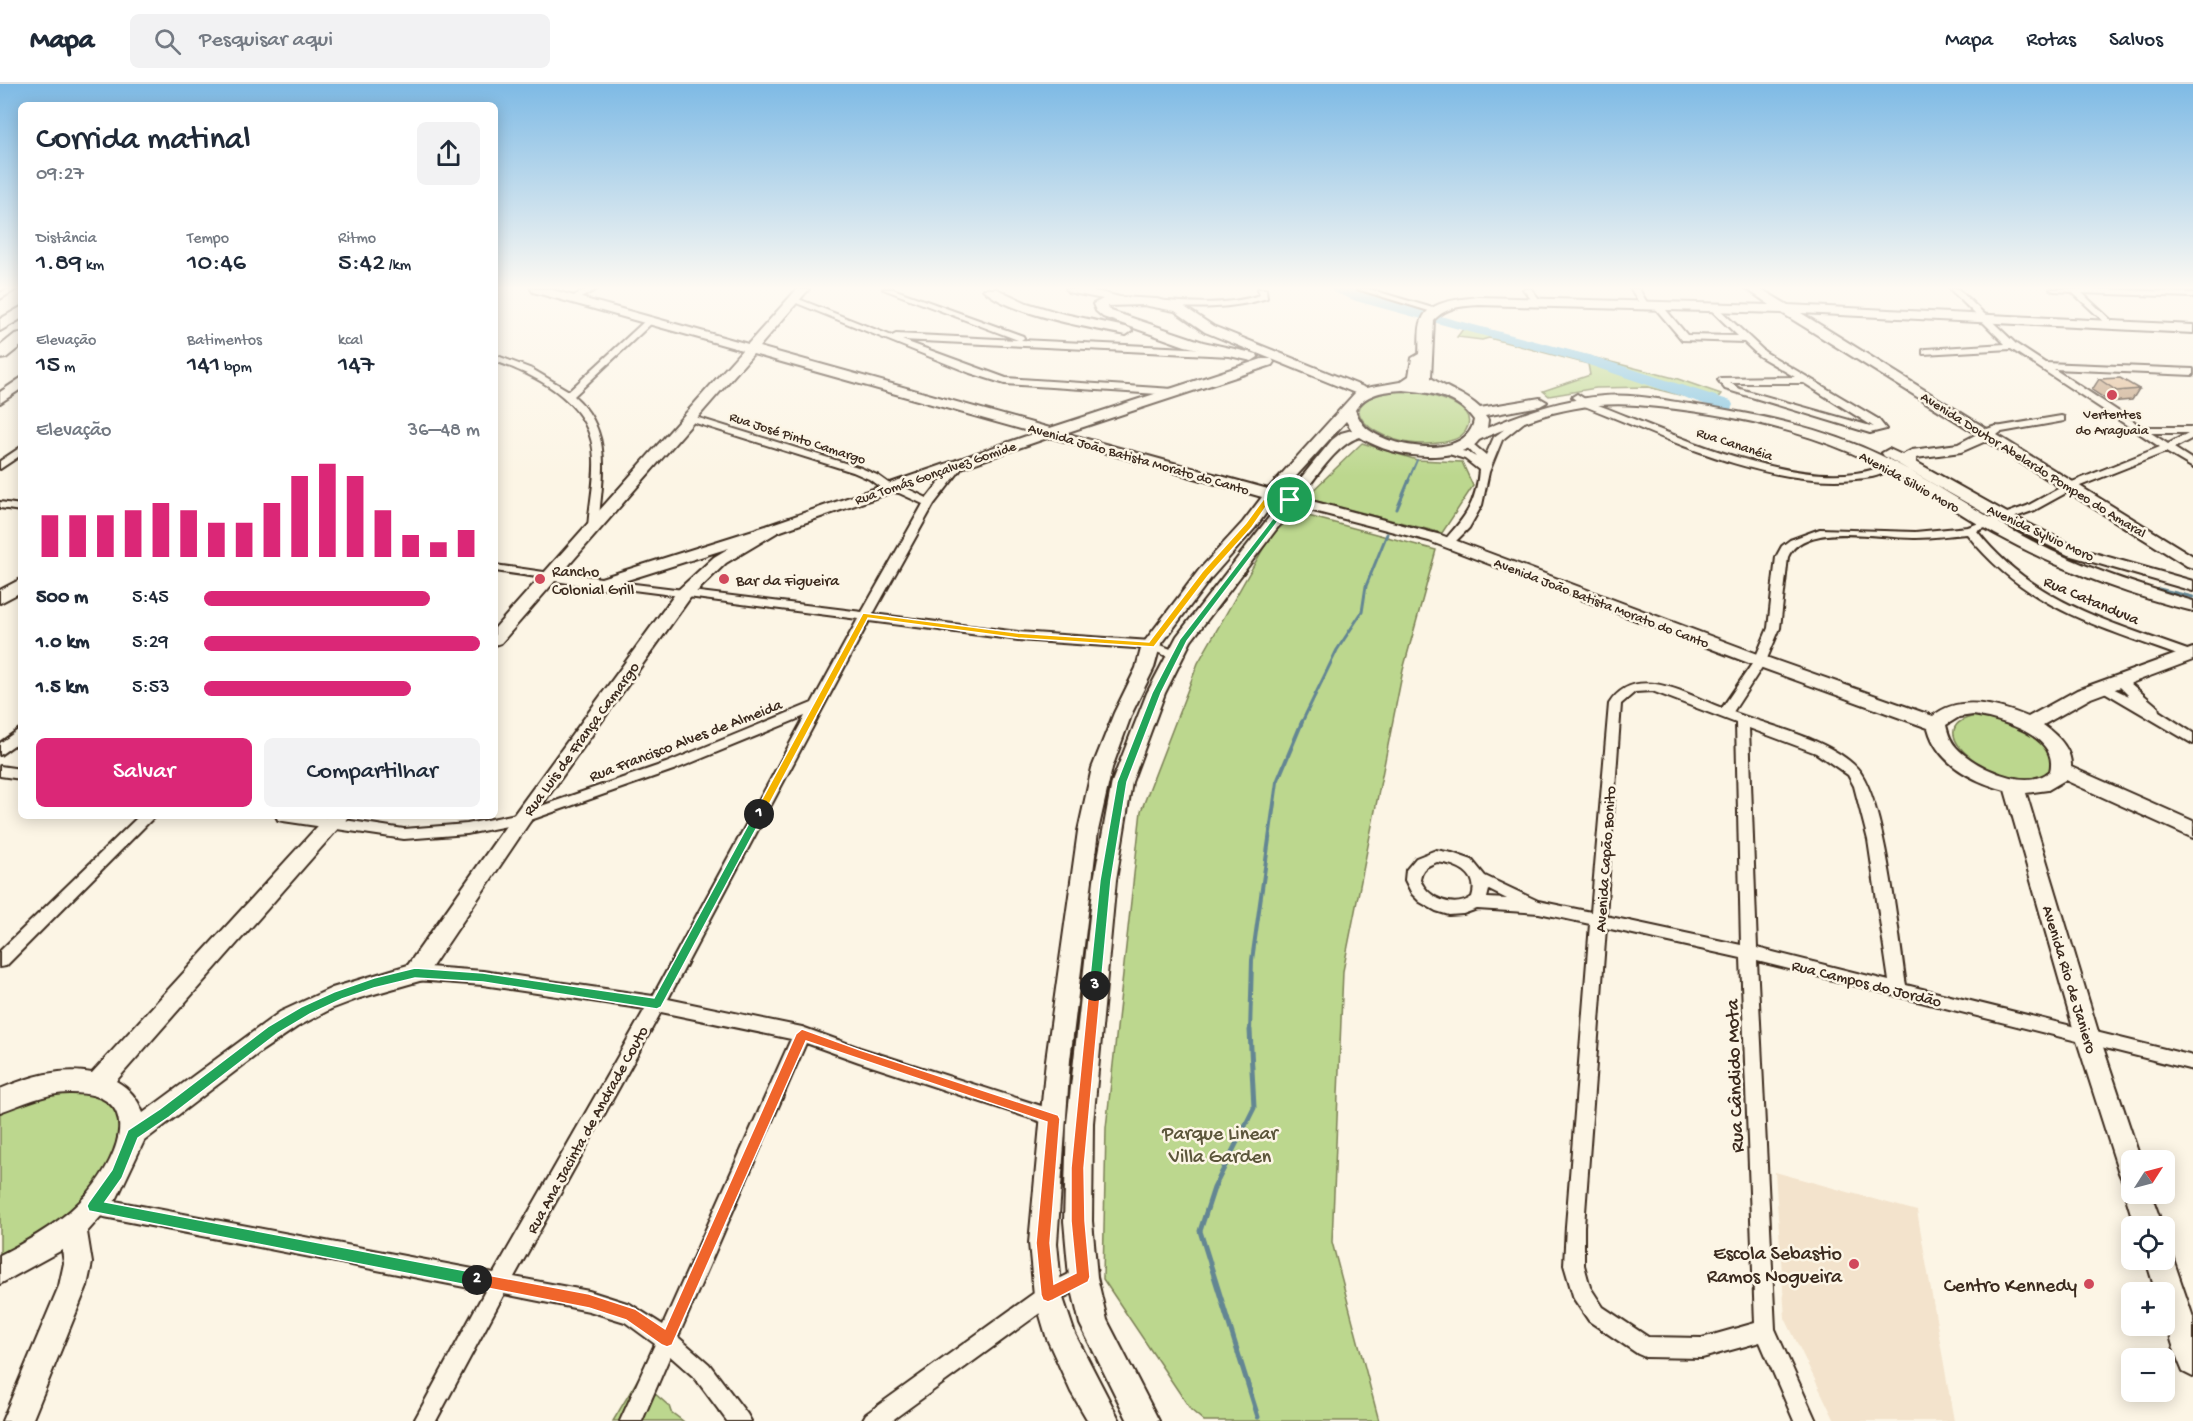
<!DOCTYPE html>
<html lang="pt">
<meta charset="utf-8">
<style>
:root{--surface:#fff;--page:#f2f2f3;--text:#1f2937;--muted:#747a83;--line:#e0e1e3;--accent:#db2777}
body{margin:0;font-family:"Gochi Hand",sans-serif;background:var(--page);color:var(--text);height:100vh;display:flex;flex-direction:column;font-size:22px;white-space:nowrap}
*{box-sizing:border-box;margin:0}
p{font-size:20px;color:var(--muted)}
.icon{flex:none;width:33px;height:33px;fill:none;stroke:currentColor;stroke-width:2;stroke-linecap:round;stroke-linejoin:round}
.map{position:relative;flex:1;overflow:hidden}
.side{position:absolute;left:18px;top:18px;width:480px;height:717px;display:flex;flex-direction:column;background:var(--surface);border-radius:9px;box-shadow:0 3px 15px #0003}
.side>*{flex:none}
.needle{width:39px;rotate:54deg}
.fabs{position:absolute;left:2121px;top:1066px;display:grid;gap:12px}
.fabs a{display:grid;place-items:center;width:54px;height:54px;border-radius:9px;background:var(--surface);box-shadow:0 3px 15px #0003;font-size:30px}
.pin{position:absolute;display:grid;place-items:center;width:51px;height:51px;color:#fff;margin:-26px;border:3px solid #fff;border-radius:50%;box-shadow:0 2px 6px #0007}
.km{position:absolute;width:30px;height:30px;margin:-15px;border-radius:50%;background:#222;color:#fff;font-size:16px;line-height:30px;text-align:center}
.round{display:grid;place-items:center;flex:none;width:63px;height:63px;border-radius:9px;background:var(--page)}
.headline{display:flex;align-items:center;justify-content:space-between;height:102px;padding:0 18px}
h1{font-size:33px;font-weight:600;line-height:45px}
.stats{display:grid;grid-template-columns:repeat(3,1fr);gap:9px;height:102px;padding:6px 18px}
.stats div{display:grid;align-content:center}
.stats b{font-size:26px;font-weight:600}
.stats small{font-size:16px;font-weight:400}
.stats p{font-size:16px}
.chart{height:168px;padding:12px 18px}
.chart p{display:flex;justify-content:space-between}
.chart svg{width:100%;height:108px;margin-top:6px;stroke:var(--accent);stroke-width:6}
.action{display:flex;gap:12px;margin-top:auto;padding:12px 18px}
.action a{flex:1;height:69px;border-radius:9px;background:var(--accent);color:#fff;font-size:24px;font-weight:600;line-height:69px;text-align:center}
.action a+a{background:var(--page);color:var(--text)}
ul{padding:0 18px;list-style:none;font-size:20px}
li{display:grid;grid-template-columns:96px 72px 1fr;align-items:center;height:45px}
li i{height:15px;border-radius:8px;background:var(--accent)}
header{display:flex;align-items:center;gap:36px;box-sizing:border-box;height:84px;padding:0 30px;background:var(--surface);border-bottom:2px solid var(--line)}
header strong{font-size:28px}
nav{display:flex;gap:33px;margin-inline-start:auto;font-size:21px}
.search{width:420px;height:54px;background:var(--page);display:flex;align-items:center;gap:15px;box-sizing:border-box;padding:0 21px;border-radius:9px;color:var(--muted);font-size:22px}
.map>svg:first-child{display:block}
</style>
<header>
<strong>Mapa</strong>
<div class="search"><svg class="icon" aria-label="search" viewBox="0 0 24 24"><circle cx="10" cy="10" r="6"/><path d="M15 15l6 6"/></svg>Pesquisar aqui</div>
<nav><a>Mapa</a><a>Rotas</a><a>Salvos</a></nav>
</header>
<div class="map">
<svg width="2193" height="1337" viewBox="0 0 2193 1337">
<rect width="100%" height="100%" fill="#fcf5e5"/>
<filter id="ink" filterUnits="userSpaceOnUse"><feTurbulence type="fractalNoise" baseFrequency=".0167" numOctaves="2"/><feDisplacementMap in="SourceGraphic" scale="12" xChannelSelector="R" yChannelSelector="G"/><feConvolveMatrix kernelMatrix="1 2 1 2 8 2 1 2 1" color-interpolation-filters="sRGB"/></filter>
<g filter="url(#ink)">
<path fill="#f3e3cc" d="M1775,1088l142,39 37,210h-119l-50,-103z"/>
<path fill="#bcd78e" stroke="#7c8056" stroke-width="1.5" d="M1466,241l212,54 43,15 -7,10 -66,-17 -52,1 -47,8 -6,-5 47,-16 -2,-11 -99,-26 -7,2 -25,-3z
M1405,307c15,1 77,12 61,39 -5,9 -18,12 -28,13 -61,9 -124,-47 -33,-52z
M1362,359l55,17 45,2 11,24 -31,47 -137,-35z
M1297,429l139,37 -33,120 -60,301 -11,271 47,179h-175l-13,-11 -88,-131 3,-151 35,-317 57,-148 73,-128z
M1976,632c21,1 62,12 73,32 3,5 4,12 6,18 -34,42 -149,-37 -79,-50z
M98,1000l32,25 -15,70 -115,91v-169z
M638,1295l31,27 2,6 12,9h-70z"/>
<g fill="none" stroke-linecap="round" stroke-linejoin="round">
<path stroke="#648693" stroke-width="2" d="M1408,397l9,-21"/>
<path stroke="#648693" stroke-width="3" d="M1397,425l12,-29
M2159,505l34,8
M1301,640l36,-74 25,-38 4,-26 21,-52"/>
<path stroke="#648693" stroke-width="4" d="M1250,948l2,-72 25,-178 25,-60"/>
<path stroke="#648693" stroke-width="5" d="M1250,946l4,78 -40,80 -14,43 58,186"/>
<path fill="#80c3e1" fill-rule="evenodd" d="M1331,205h19l101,30 141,37 139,45 2,4 -2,4h-12l-139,-47 -224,-61 -23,-9z"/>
<defs>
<path id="street" d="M8,205h9l-17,10v-6z
M587,205h10l-22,12 -7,-2z
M883,205h10l130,47 1,2 -3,2 209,10 4,3 -4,3 -328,-16 104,38 167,11 5,3 -5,3 -168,-11 -35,-11 -181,-73 7,-2 96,38 4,-2 122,6z
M1258,205h8l1,9c-37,12 -73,10 -111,8l-4,-3 4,-3c35,3 70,6 104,-5z
M1357,205h12l67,20 -7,2z
M1523,205h8l10,12 -1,2h-6z
M1631,205h8l10,17 -1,2h-6z
M1950,205h8l58,55 29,19 148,6v6l-139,-6 88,58h51v11l-19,10 19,12v8l-27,-16 -91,36 -40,22 -58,21c56,72 134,91 216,121v6h-8c-86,-32 -159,-49 -218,-124 -17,1 -34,4 -51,4 -33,1 -112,-18 -128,19l-8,71 -14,33 -33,51c36,14 97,27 124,56 28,30 42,172 49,217l287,71v14l-436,-109 18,368 41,92h-22l-34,-79 -58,16 -57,-1 -7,-3 -49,-33 -15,-22 -10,-34 2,-39 24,-302 -51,-11 -62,-4 -14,5 -14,1 -13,-4 -16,-9 -8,-8 -7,-14 1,-10 10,-12 20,-8 16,3 20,7 13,16 53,25 53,11 18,-208c26,-42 78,-9 113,4l32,-47 14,-33 8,-71 6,-11 8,-6 30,-11 95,3 53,-5 59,-21 40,-22 93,-37 -149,-98 -88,5v-4l3,-1 79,-5zM2151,349h37l-20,11zM1652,607l84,32 5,222 -135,-29 15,-212 14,-12zM1749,644l67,25 32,22 6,11 14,54 21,141 -132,-33zM1437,778c19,2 43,11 35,35 -18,13 -43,2 -52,-17 1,-12 7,-14 17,-18zM1489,806l18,9 -20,-1zM1606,844l135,30 14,365 -53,15 -54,-1 -45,-30 -13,-20 -6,-22v-39z
M2050,205h51l92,4v4l-111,-4 32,30v4l-3,1 -39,-36 -18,-1z
M1655,220h6l26,31 51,1 -29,-28 7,-2 49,46 113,67 8,10 -16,4 -145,-44 -7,-9 2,-2 75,-1 -36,-21 -15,-14 -62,-2 -27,-32zM1730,299h74l70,44 -134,-38z
M647,235l7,2 -80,75c42,37 27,85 24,133l-5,3 -4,-1 -1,-2c1,-23 7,-46 6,-70 -1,-55 -53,-82 -99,-98v-6l37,14 37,22z
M1577,310l11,7c77,29 206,92 287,68l-2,-9 5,-3 5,3 3,11c-7,6 -20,7 -30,8 -92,9 -191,-42 -274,-74l-10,-8z
M1525,330l3,1v4l-26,21 -13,32 -7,33 -13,23 -17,17h-8l-2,-2c22,-25 34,-37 37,-73l-14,-11 -29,-9 5,-3 26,5 9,5 -13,-14 5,-3 18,15 8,-18z
M689,331l172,53 16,7 14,10 15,3 21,10 30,-38h8v4l-31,40 -61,110 145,18 133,9 27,11 2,3 -6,4 -25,-10 -131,-9 -149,-19 -201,378 134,28 58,21 197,63 6,2 3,6 -3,6 -6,2 -198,-65 -53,-19 -128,294 31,27 38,50 4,7h-24l-32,-43 -25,-22 -28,65h-22l35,-77 -30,-22 -36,-11 -85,-17 -68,127h-22l71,-130 -391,-76 -7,-3 -2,-6 2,-6 7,-3 400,76 151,-264 -162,-24 -68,-5 -6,-2 -2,-5 2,-5 6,-2 68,5 170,25 152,-280 -129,53 -154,54 -55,11 -63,5 -121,-18 -5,-1 -2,-4h42l86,13 63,-5 54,-11 145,-50 146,-60 46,-84 -256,-33 -6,-3 6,-3 260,32 61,-108 -24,-11 -15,-3 -15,-11 -16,-7 -167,-52 -2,-2zM661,928l130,27 -128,286 -33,-21 -41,-13 -75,-14z
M2061,332l3,1v4l-68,12 -5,-3 5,-3z
M21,363v8l-21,14v-8z
M0,418l21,3v6l-21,-3z
M495,481l56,8 6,3 -6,3 -56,-8z
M2119,592l4,1 35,30 1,4 34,22v11l-97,-57 6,-4 27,13 -16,-16z
M21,644v12l-21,15v-12z
M0,682l21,3v10l-21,-3z
M139,732h16l-149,150 -6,1v-16z
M1083,1183l7,3 3,7 -3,7 -35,18 -164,119h-29l4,-7 175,-126z"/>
<path id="secondary" d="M531,205h18l199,55 49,-55h12l-50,58 291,81 212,-69h10l2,3 -2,3 -207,68 203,56 87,-96 -150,-61 -30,-21 -32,-6 -37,1 5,5 92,31 54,12 1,3 -6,4 -67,-15 -82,-29 -7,-6 -3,-7 10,-5 -35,-7 -2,-3h21l33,8 37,2 26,7 30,20 153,62 34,-6 9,-6 3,-18 7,-4c1,-10 -1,-25 3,-34 7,-20 40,-21 57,-23l291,8 -23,-16h14l27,16 405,20v8l-392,-20 186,116 9,-3 5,1 2,3 -6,5 196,121v12l-6,-2 -201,-125 -25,11 -45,6v4l93,52 71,35 113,32v10l-125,-36 -71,-35 -113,-64 -2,-3 7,-4 13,6 10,-5 46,-6 19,-10 -195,-121 -303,-8c-17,1 -33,2 -45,15l-3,58c16,11 35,16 49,30l60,-10 7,4 -7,4 -55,10 3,4 -1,8c38,-16 76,-29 117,-32 29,-2 58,4 86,8 66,10 132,23 192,52 58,29 111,67 170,95 45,21 93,36 141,50v10c-69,-17 -136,-43 -198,-77 -48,-28 -95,-61 -146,-82 -66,-28 -141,-41 -212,-47 -36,-3 -73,3 -107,15 -12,4 -41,15 -51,20 -2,2 -4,5 -6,6 -32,18 -84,10 -113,-9 -23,6 -45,42 -60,61l141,37 325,122 167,59c27,-22 65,-11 95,1l49,-27 116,-42v12l-102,38 -48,27c14,10 29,24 28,42l122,54v17l-128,-58 -17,10 -22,3 74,245 41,123h-9v33h19l12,33h-28l-10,-33 5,-9 -7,-3 -4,-9 -43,-135 -71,-248c-33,-9 -68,-27 -77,-62l-174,-63 -325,-124 -135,-35 -103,135 -26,52 -33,89 -16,98 -23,243 -1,98 5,56 10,43 52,101h-31l-48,-97 -11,-47 -5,-56 3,-98 27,-243 18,-98 35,-89 30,-57 104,-134 -6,-1 -20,27 -44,50 -51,68 -6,22 -22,45 -20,55 -14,63 -28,229 -13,183 5,52 13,39 45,87h-32l-17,-29 -24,-53 -13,-44 -5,-52 17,-183 32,-229 14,-63 22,-55 22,-45 6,-23 57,-75 44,-48 19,-25 -212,-60 -272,95 -52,31 -36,35 -161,225 -106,157 -63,18 -29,11 -34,18 -34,23 -119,91 -27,57 -30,34 5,31 -5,23 -55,135h-30l57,-135 5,-23 -2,-13 -62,34v-29c32,-16 65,-35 89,-63 31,-37 56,-100 -19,-99 -25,0 -47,11 -70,19v-23c29,-12 60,-22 92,-16l235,-257h22l-233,265c14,8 21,17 27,32l137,-101 52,-24 76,-23 107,-152 163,-223 36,-33 15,-9 -127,40 -47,-7 -54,62 -6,2v-17l247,-278 -209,-58zM753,270l282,79 -269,93 -165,52 -39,-5zM1403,306c27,2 55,6 71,30 -6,39 -77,29 -102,12 -9,-5 -13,-13 -17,-22 11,-17 29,-19 48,-20zM1346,337l6,9 -11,3 -9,7 -45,55 -6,-2zM1973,631c25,4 87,20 77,56 -23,21 -76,-4 -94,-24 -6,-7 -8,-13 -10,-22l13,-8z
M983,205h14l30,14 33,10 70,15 2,3 -6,4c-35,-7 -119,-21 -143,-46z
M21,294v11l-21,14v-11z
M21,495v13l-21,11v-13z
M2164,1164l6,2 23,67v60l-10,-5c-11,-26 -19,-51 -19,-79h-8l-10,-33h18z"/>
<path id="highway" d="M21,223v12l-21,12v-12z
M21,249v13l-15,12 -6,1v-13l15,-12z"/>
</defs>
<use href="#street" stroke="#3b2a1e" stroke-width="4"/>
<use href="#secondary" stroke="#3b2a1e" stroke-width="4"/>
<use href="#highway" stroke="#3b2a1e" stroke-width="4"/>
<use href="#street" fill="#fcf5e5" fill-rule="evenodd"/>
<use href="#secondary" fill="#fcf5e5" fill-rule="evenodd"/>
<use href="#highway" fill="#fcf5e5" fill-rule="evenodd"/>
</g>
<path fill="#c09e7c" stroke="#3b2a1e" stroke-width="1.5" d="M2099,295l40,10 -7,11 -22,2 -18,-12z"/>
<path fill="#dfb890" stroke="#3b2a1e" stroke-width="1.5" d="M2120,294l19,11 -22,2 -18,-12z"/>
</g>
<linearGradient id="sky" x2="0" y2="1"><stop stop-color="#7ebae5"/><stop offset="0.52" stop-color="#fefaf3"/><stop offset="1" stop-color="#fefaf3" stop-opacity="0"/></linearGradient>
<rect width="2193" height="392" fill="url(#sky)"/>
<path fill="#f5b400" stroke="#fff" stroke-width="1.5" d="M1268,409l26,7 -4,3 -18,-5 -20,29 -44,49 -54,71 -136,-9 -150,-20 -104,196 -5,3 -3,-1 -2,-2 109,-201 155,20 131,9 53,-70 44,-49z"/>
<path fill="#22a559" stroke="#fff" stroke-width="1.5" d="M759,726l5,4 -103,193 -4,2 -174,-27 -68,-4 -41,10 -32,11 -32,15 -32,19 -109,84 -31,21 -16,40 -17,24 372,71 5,2 2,5 -2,5 -5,2 -388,-76 -2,-5 2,-4 23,-32 16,-40 32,-21 109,-83 32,-19 33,-15 40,-14 41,-10 68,5 171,25 100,-184z"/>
<path fill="#f0652b" stroke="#fff" stroke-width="1.5" d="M1095,897l6,5 -17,182 1,53 5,56 -2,5 -35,18 -5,2 -5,-2 -2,-5 -5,-52 11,-121 -241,-81 -134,304 -5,2 -5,-2 -36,-25 -37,-12 -117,-23 -2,-5 2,-5 5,-2 112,21 46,15 30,20 131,-295 6,-5 58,21 198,65 2,4 -10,124 4,41 22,-11 -5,-52v-53l18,-182z"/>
<path fill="#22a559" stroke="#fff" stroke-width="1.5" d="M1288,415l6,1 -107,141 -26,52 -34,89 -16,98 -10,106 -2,3h-8l-2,-3 11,-106 17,-98 35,-89 28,-54z"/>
<g fill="#d1495b" stroke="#fcf5e5" stroke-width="2">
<circle cx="2112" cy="311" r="6"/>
<circle cx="540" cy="495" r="6"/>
<circle cx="724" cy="495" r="6"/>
<circle cx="1854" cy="1180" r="6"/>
<circle cx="2089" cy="1200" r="6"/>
</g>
<g text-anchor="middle" stroke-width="5" stroke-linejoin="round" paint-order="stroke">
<g font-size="14" fill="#3b2a1e" stroke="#fcf5e5">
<text x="2112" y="334">Vertentes<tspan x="2112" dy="16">do Araguaia</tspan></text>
</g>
<g font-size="14" fill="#3b2a1e" stroke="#fcf5e5">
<text transform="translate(798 353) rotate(18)" y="5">Rua José Pinto Camargo</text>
<text transform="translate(1735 359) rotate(18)" y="5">Rua Cananéia</text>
<text transform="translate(1139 374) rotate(16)" y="5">Avenida João Batista Morato do Canto</text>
<text transform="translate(2034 380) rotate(32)" y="5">Avenida Doutor Abelardo Pompeo do Amaral</text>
<text transform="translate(935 388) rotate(-19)" y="5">Rua Tomás Gonçalvez Gomide</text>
<text transform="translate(1910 397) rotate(29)" y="5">Avenida Silvio Moro</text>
<text transform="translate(2041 448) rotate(25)" y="5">Avenida Sylvio Moro</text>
<text transform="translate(1602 518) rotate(21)" y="5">Avenida João Batista Morato do Canto</text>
</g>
<g font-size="16" fill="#3b2a1e" stroke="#fcf5e5" text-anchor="start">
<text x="552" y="492">Rancho<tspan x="552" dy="18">Colonial Grill</tspan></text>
<text x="736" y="501">Bar da Figueira</text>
</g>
<g font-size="16" fill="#3b2a1e" stroke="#fcf5e5">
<text transform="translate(2092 515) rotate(23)" y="6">Rua Catanduva</text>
<text transform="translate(580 654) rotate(-54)" y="6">Rua Luis de França Camargo</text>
<text transform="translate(685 655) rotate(-21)" y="6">Rua Francisco Alves de Almeida</text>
<text transform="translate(1604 775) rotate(-86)" y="6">Avenida Capão Bonito</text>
<text transform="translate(2071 895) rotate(73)" y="6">Avenida Rio de Janiero</text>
<text transform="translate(1867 898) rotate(14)" y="6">Rua Campos do Jordão</text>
<text transform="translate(586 1045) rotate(-61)" y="6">Rua Ana Jacinta de Andrade Couto</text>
</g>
<g font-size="20" fill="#3b2a1e" stroke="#fcf5e5">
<text transform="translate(1733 992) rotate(-92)" y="7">Rua Cândido Mota</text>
</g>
<g font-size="20" fill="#5b553a" stroke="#fcf5e5">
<text x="1220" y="1055">Parque Linear<tspan x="1220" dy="23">Villa Garden</tspan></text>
</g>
<g font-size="20" fill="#3b2a1e" stroke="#fcf5e5" text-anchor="end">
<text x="1842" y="1175">Escola Sebastio<tspan x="1842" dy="23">Ramos Nogueira</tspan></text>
<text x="2077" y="1207">Centro Kennedy</text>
</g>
</g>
</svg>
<div class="fabs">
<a><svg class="needle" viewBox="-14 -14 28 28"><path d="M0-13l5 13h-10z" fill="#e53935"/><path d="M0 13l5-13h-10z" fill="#747a83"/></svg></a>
<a><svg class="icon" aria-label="locate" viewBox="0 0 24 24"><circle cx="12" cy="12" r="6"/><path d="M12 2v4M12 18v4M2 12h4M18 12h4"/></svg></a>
<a>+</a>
<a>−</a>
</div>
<div class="pin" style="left:1290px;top:416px;background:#1e9e55"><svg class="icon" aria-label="arrive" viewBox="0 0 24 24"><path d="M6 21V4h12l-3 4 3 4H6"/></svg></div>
<b class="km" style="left:759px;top:730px">1</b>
<b class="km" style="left:477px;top:1196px">2</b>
<b class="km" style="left:1095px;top:902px">3</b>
<section class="side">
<div class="headline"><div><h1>Corrida matinal</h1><p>09:27</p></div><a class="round"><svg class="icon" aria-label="share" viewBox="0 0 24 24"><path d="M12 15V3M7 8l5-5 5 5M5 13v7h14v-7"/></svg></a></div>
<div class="stats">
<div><p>Distância</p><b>1.89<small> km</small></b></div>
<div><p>Tempo</p><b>10:46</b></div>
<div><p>Ritmo</p><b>5:42<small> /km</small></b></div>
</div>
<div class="stats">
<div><p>Elevação</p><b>15<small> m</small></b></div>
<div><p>Batimentos</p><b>141<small> bpm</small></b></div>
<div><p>kcal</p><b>147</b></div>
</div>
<div class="chart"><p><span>Elevação</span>36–48 m</p>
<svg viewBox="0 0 160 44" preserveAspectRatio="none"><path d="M5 44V27M15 44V27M25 44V27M35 44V25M45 44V22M55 44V25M65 44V30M75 44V30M85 44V22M95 44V11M105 44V6M115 44V11M125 44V25M135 44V35M145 44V38M155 44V33"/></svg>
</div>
<ul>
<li><b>500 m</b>5:45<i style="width:82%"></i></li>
<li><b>1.0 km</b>5:29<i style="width:100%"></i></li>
<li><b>1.5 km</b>5:53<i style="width:75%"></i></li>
</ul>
<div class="action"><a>Salvar</a><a>Compartilhar</a></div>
</section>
</div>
